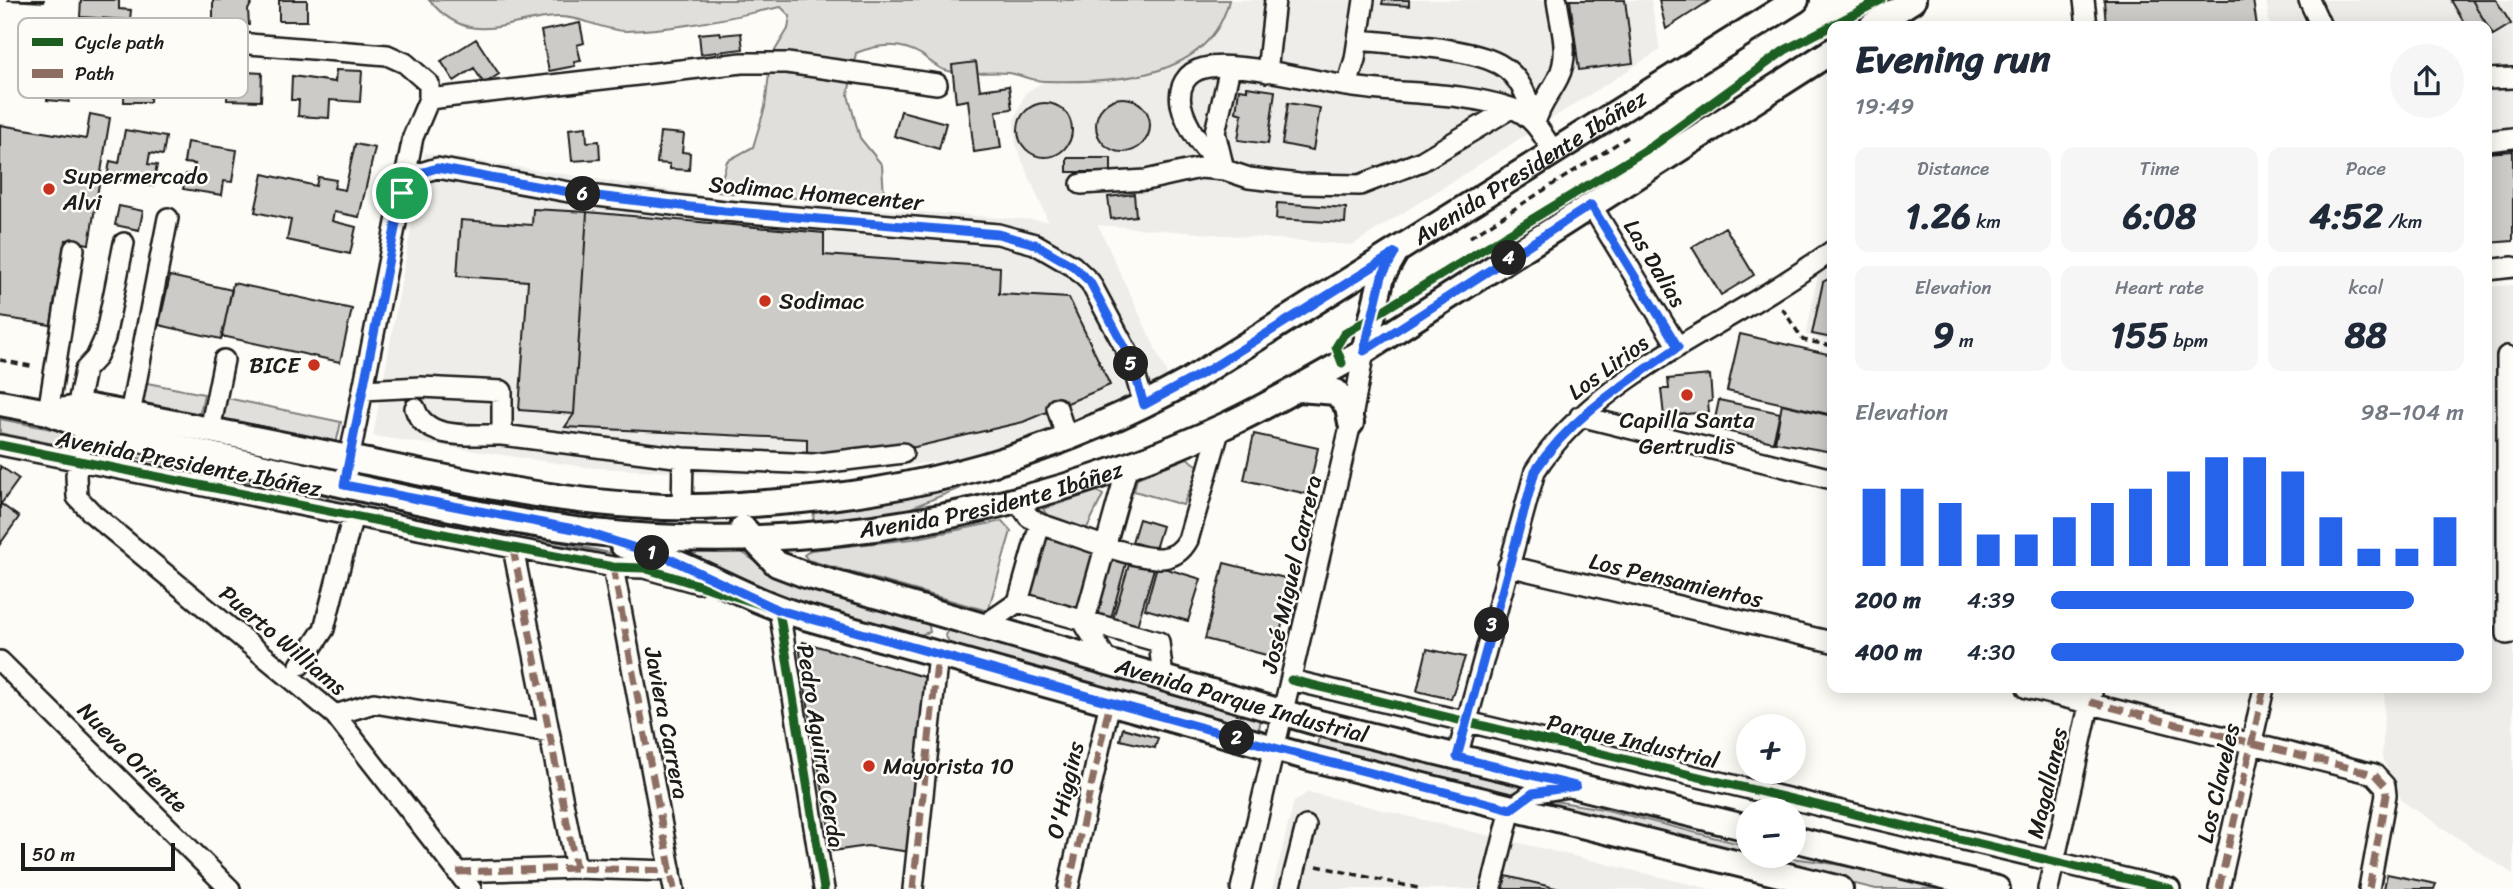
<!DOCTYPE html>
<meta charset="utf-8">
<style>
:root{--surface:#fff;--page:#f6f6f7;--text:#1f2937;--muted:#747a83;--accent:#2563eb}
body{margin:0;font-family:Sriracha,sans-serif;background:var(--page);color:var(--text);height:100vh;display:flex;flex-direction:column;font-size:26px;white-space:nowrap}
*{box-sizing:border-box;margin:0}
p{font-size:23px;color:var(--muted)}
.icon{flex:none;width:38px;height:38px;fill:none;stroke:currentColor;stroke-width:2;stroke-linecap:round;stroke-linejoin:round}
.map{position:relative;flex:1;overflow:hidden}
.details{position:absolute;left:1827px;top:21px;width:665px;height:672px;display:flex;flex-direction:column;background:var(--surface);border-radius:14px;box-shadow:0 4px 18px #0003}
.details>*{flex:none}
.controls{position:absolute;left:1736px;top:714px;display:grid;gap:14px}
.controls a{display:grid;place-items:center;width:70px;height:70px;border-radius:50%;background:var(--surface);box-shadow:0 4px 18px #0003;font-size:35px}
.scale{position:absolute;left:21px;bottom:18px;width:154px;box-sizing:border-box;padding-left:7px;border:4px solid #1c1c1c;border-top:0;font-size:19px;line-height:24px;white-space:nowrap;color:#1c1c1c;-webkit-text-stroke:5px #fdfcf7;paint-order:stroke}
.pin{position:absolute;display:grid;place-items:center;width:60px;height:60px;color:#fff;margin:-30px;border:4px solid #fff;border-radius:50%;box-shadow:0 2px 7px #0007}
.km{position:absolute;width:35px;height:35px;margin:-18px;border-radius:50%;background:#222;color:#fff;font-size:19px;line-height:35px;text-align:center}
.round{display:grid;place-items:center;flex:none;width:74px;height:74px;border-radius:37px;background:var(--page)}
.headline{display:flex;align-items:center;justify-content:space-between;height:119px;padding:0 28px}
h1{font-size:38px;font-weight:700;line-height:52px}
.metrics{display:grid;grid-template-columns:repeat(3,1fr);gap:10px;height:119px;padding:7px 28px}
.metrics div{display:grid;align-content:center;border-radius:14px;background:var(--page);text-align:center}
.metrics b{font-size:35px;font-weight:700}
.metrics small{font-size:19px;font-weight:400}
.metrics p{font-size:19px}
.chart{height:196px;padding:14px 28px}
.chart p{display:flex;justify-content:space-between}
.chart svg{width:100%;height:126px;margin-top:7px;stroke:var(--accent);stroke-width:6}
ul{padding:0 28px;list-style:none;font-size:23px}
li{display:grid;grid-template-columns:112px 84px 1fr;align-items:center;height:52px}
li i{height:18px;border-radius:9px;background:var(--accent)}
.map>svg:first-child{display:block}
</style>
<div class="map">
<svg width="2513" height="889" viewBox="0 0 2513 889">
<rect width="100%" height="100%" fill="#fdfcf7"/>
<filter id="ink" filterUnits="userSpaceOnUse"><feTurbulence type="fractalNoise" baseFrequency=".0143" numOctaves="2"/><feDisplacementMap in="SourceGraphic" scale="14" xChannelSelector="R" yChannelSelector="G"/><feConvolveMatrix kernelMatrix="1 2 1 2 8 2 1 2 1" color-interpolation-filters="sRGB"/></filter>
<g filter="url(#ink)">
<path fill="#eeede9" d="M1229,0h422l9,50 -308,195 -254,-20 71,153 -51,26 -113,43 -44,11 -85,12 -81,5 -90,-1 -121,-7 -211,-31 52,-283 296,45 327,23 -32,-75 -2,-26 11,-27 18,-11 23,-2z
M2266,0h247v128l-26,3v-105h-217z
M1832,267v74l-26,-6 12,-60z
M2513,285v589l-111,-73 -20,-43 3,-70h102v-401z
M1308,792l402,97h-438l22,-87z"/>
<path fill="#e0dfdb" stroke="#7e7e7c" stroke-width="2" d="M429,0h800c-19,80 -116,83 -184,81 -12,0 -24,-6 -36,-8 -20,-2 -46,3 -65,-3 -7,-3 -16,-10 -22,-15 -22,-13 -43,-11 -66,-2l-8,42 12,43 22,27 2,30 -23,8 -143,-11 9,-31 26,-14 12,-40 6,-50 17,-28 2,-13 -9,-9c-51,10 -103,23 -155,24 -22,0 -45,-15 -68,-14 -53,2 -86,33 -129,-17z
M142,382l62,12 -5,24 -60,-7z
M222,397l119,25 -5,22 -116,-19z
M0,419l66,13 6,2 3,6 -4,6h-7l-64,-13z
M123,446l487,107 -118,-19 -368,-79z
M1187,458l13,9 -17,38 -49,-14 3,-13z
M960,488l-59,24 -88,11 1,-14z
M434,490l145,24 87,6 -1,6 -87,-5 -146,-26z
M1097,491l6,4 -18,37 -36,-13 -6,-10z
M1002,521l9,10 -23,80 -180,-51 -4,-5 7,-5 101,-11z
M661,548h75l29,20 163,53 2,11 -14,4 -146,-42z
M949,629l312,90 -3,15 -307,-89 -6,-10z
M1324,736l198,49 3,2 -22,11 -186,-48 1,-10z
M1548,800l55,9 145,37v10c67,0 133,17 198,33h-70l-339,-82 -3,-5z"/>
<path fill="#cccbc8" stroke="#1c1c1c" stroke-width="2" d="M7,0h37v2z
M81,0h38v9l12,1 -1,10 -50,-3z
M213,0h40l-5,10 1,15 -36,1z
M279,0h28v21h-28z
M1383,0h26v6l-27,-2z
M1570,0h55l8,63 -54,7z
M1659,0h52l-45,29z
M2104,0h149l4,26h-151z
M2451,0h21l21,35 -6,3v-12h-21z
M2472,0h24l15,24 -18,11z
M580,23l4,20 -7,2 4,16 -7,1 1,4 -26,5 -8,-40z
M720,32l1,3 20,-2 2,16 -42,5 -2,-20z
M476,39l23,35 -15,10 -10,-16 -20,13 -13,-20z
M39,47l35,2 -1,20h-8l-1,17h6l-1,16 -22,-2 1,-10h-9v-10h-10l1,-24h8z
M125,48h25v9h6v23h-5l-1,22h-26z
M976,62l4,28 29,-4 3,23 -16,2 5,37 -27,4 -6,-52 -12,2 -4,-37z
M336,70l26,1 -2,31 -30,-2 -1,18 -31,-2 1,-16h-8l1,-24 43,6z
M228,71l34,2 -1,28 -34,-1z
M1247,87l28,4 -7,53 -30,-4 4,-26 -6,-2 3,-23 8,1z
M1096 125a27 27 0 1 1 54 0a27 27 0 1 1-54 0Z
M1018 130a27 27 0 1 1 54 0a27 27 0 1 1-54 0Z
M1288,103l32,5 -7,42 -31,-6z
M901,111l45,12 -7,26 -45,-13z
M90,114l20,4 -21,126 -23,-4 -15,85 -51,-8v-192l86,14z
M586,127l1,15 12,-1 1,18 -28,2 -3,-32z
M125,130l41,7 -3,18 -13,-2 -2,11 9,1 -4,21 -46,-8 3,-17 9,2z
M660,132l24,2 -2,18 8,1 -1,17 -19,-1v-5l-13,-1z
M187,142l50,8 -5,32 -8,-1 -2,14 -39,-6 3,-15 7,1 2,-11 -11,-1z
M355,144l20,4 -16,69 -25,-5 -2,9 24,6 -6,27 -63,-14 4,-20 -36,-8 8,-38 53,12 2,-9 18,3 -2,8 11,2z
M2513,151v90l-26,2v-90z
M1067,158h44v14h-44z
M1134,194l2,22 -25,3 -3,-22z
M1277,203l69,5 -1,15 -69,-4z
M119,206l24,5 -4,19 -24,-5z
M533,209l54,3 -13,202 -55,-4 9,-129 -71,-5 4,-56 71,5z
M587,212l237,21v22l176,12 -1,27 70,4 41,87 -87,37 -108,25 -108,12v-20l-242,-12 9,-13z
M1725,227l29,48 -33,20 -29,-48z
M170,276l62,14 -11,49 -62,-14z
M1832,277v61l-20,-4 11,-52z
M233,283l119,26 -12,53 -118,-26z
M1740,334l92,21v60l-105,-24z
M1710,375l2,26 -4,1 1,10 -45,4 -3,-27h8l-1,-10z
M1719,400l61,13 -7,29 -60,-14z
M1782,404l50,12v36l-57,-10z
M1254,434l64,14 -10,46 -64,-14z
M0,466l19,13 -18,25 18,13 -19,27z
M1139,519l23,7 -7,23 -23,-7z
M1044,532l84,24 -17,62 -84,-24z
M1131,558l24,7 -18,61 -24,-7z
M1224,563l69,17 -19,77 -69,-18z
M1157,566l44,13 -13,42 -43,-12z
M803,642l125,36 -17,174 -44,-6 -34,5 -28,-164 -5,-35z
M1427,649l38,8 -14,42 -34,-8z
M1123,728l35,10 -3,10 -35,-8z
M2387,874l49,10 -2,5h-50z
M1506,876l54,13h-57z"/>
<g fill="none" stroke-linecap="round" stroke-linejoin="round">
<defs>
<path id="minor" d="M2084,0l3,26
M2309,0l12,26
M51,28l336,27 18,8 24,21v15l-16,38 -69,348
M1359,40c36,4 109,7 140,24 22,12 30,36 36,59
M1267,72l8,-72
M2487,79l26,-1
M1347,86l8,-27 9,-59
M429,99l313,-36h45l150,21
M1535,123c5,-18 15,-29 23,-45 13,-24 2,-53 -1,-78
M2487,141l26,-3
M1223,165l-8,-33 15,-64
M1225,170c-20,-19 -38,-39 -44,-66 -3,-17 5,-32 23,-36 31,-8 109,13 143,18 53,9 112,5 164,22 22,7 32,27 43,45
M1081,184l65,-4 54,-12 25,2 24,8 50,6 61,1 62,-24 89,-53
M402,193l12,-18 23,-7 143,26 144,17 274,23 37,10 38,22 17,16 40,75 14,48
M1591,205l87,142
M2487,270l26,-3
M2507,356v278l6,-1
M363,390l58,-3 81,4v44l181,23 -1,50
M77,408l8,-38 11,-12 9,-20 19,-95
M415,408c10,34 59,26 87,27
M1057,408l10,31
M48,412l26,-163
M130,414l38,-196
M1580,416l252,63
M86,427l-10,48 1,22 16,17 242,201 136,174
M210,430l14,-70
M0,445l513,103 100,19 31,1 54,15
M683,458l130,6 90,-11
M1017,500l12,17 11,7c29,9 94,36 122,34 12,-1 20,-7 26,-18l32,-112
M513,548l63,320
M1508,566l324,76
M613,567l61,322
M1018,602l141,40 4,36
M766,606l13,4 45,279
M983,626l35,-24 22,-78
M0,661l230,228
M1108,662l-24,-39 44,-158
M300,665l24,-36 29,-114
M1291,680l879,209
M2027,688l347,86 11,12 1,9 -17,94
M335,715l39,-12 175,29
M1457,757l78,-286c52,-82 155,-129 235,-179 21,-13 42,-27 62,-41
M457,872l119,-4 95,3
M913,889l25,-235
M1068,889l42,-187
M1241,889l110,-466 13,-72
M1290,889l16,-63
M1491,889l20,-80 22,-16 35,-6
M2048,889l45,-201
M2219,889l45,-201"/>
<g id="major">
<path d="M1872,26l41,-26"/>
<path d="M1364,351l18,-75 13,-23"/>
<path d="M1299,389l37,3 12,15 3,16"/>
<path id="s1" d="M0,403l48,9 38,15c95,21 191,43 286,64 73,16 147,33 222,41 215,24 439,-17 635,-108 47,-22 90,-48 135,-73l468,-300"/>
<path id="s2" d="M52,412l38,-5c93,17 185,36 278,55 92,19 185,39 279,44 40,3 80,0 119,-3 152,-10 288,-48 421,-121l609,-382"/>
<path id="s3" d="M743,528l34,36 29,11 513,148 429,105"/>
<path d="M623,545c64,15 119,54 182,72l505,141 530,131"/>
<path d="M1794,839l203,50"/>
</g>
</defs>
<use href="#minor" stroke="#1c1c1c" stroke-width="24"/>
<use href="#major" stroke="#1c1c1c" stroke-width="30"/>
<path stroke="#1c1c1c" stroke-width="3.5" stroke-dasharray="7 5" stroke-linecap="butt" d="M1470,237l161,-102
M1782,308l21,32 29,6
M0,360l35,7
M1317,866l105,23"/>
<use href="#minor" stroke="#fdfcf7" stroke-width="19"/>
<use href="#major" stroke="#fdfcf7" stroke-width="24"/>
<path stroke="#8d6e63" stroke-width="7" stroke-dasharray="14 7" stroke-linecap="butt" d="M513,548l63,320
M613,567l61,322
M2090,702l284,72 11,12 1,9 -17,94
M457,872l119,-4 95,3
M913,889l25,-235
M1068,889l42,-187
M2219,889l45,-201"/>
<defs>
<path id="cycleway" d="M1342,363l-6,-16 8,-13 310,-189 131,-95 96,-50
M0,445l513,103 100,19 31,1 135,42 45,279
M1291,680l879,209"/>
</defs>
<use href="#cycleway" stroke="#fdfcf7" stroke-width="13"/>
<use href="#cycleway" stroke="#1b5e20" stroke-width="9"/>
</g>
</g>
<g fill="none" stroke-linecap="round" stroke-linejoin="round" filter="url(#ink)">
<defs>
<path id="route" d="M437,168l143,26 144,17 274,23 37,10 38,22 17,16 40,75 14,48 66,-36 185,-116 -13,23 -18,75 227,-146 87,142c-53,37 -107,69 -143,124l-78,286 119,29 -43,7 -22,16 -236,-61 -496,-138 -109,-51 -91,-29 -235,-45 58,-292 12,-18z"/>
</defs>
<use href="#route" stroke="#fff" stroke-width="14"/>
<use href="#route" stroke="#2563eb" stroke-width="9"/>
</g>
<g fill="#c8321e" stroke="#fdfcf7" stroke-width="2.5">
<circle cx="49" cy="189" r="7"/>
<circle cx="765" cy="301" r="7"/>
<circle cx="314" cy="365" r="7"/>
<circle cx="1687" cy="395" r="7"/>
<circle cx="869" cy="766" r="7"/>
</g>
<g text-anchor="middle" stroke-width="5" stroke-linejoin="round" paint-order="stroke">
<g font-size="23" fill="#1c1c1c" stroke="#fdfcf7">
<text dy="8" stroke="none"><textPath href="#s2" startOffset="1570">Avenida Presidente Ibáñez</textPath></text>
<text transform="translate(816 193) rotate(5)" y="8">Sodimac Homecenter</text>
<text transform="translate(1655 263) rotate(59)" y="8">Las Dalias</text>
<text transform="translate(1608 367) rotate(-36)" y="8">Los Lirios</text>
<text transform="translate(189 463) rotate(11)" y="8">Avenida Presidente Ibáñez</text>
<text dy="8" stroke="none"><textPath href="#s1" startOffset="1010">Avenida Presidente Ibáñez</textPath></text>
<text transform="translate(1291 574) rotate(-77)" y="8">José Miguel Carrera</text>
<text transform="translate(1676 580) rotate(13)" y="8">Los Pensamientos</text>
<text transform="translate(283 640) rotate(40)" y="8">Puerto Williams</text>
<text dy="8" stroke="none"><textPath href="#s3" startOffset="534">Avenida Parque Industrial</textPath></text>
<text transform="translate(667 723) rotate(79)" y="8">Javiera Carrera</text>
<text transform="translate(1633 741) rotate(13)" y="8">Parque Industrial</text>
<text transform="translate(821 746) rotate(81)" y="8">Pedro Aguirre Cerda</text>
<text transform="translate(133 757) rotate(45)" y="8">Nueva Oriente</text>
<text transform="translate(2047 783) rotate(-77)" y="8">Magallanes</text>
<text transform="translate(2218 783) rotate(-77)" y="8">Los Claveles</text>
<text transform="translate(1065 790) rotate(-77)" y="8">O'Higgins</text>
</g>
<g font-size="23" fill="#1c1c1c" stroke="#fdfcf7" text-anchor="start">
<text x="63" y="184">Supermercado<tspan x="63" dy="26">Alvi</tspan></text>
<text x="779" y="309">Sodimac</text>
<text x="300" y="373" text-anchor="end">BICE</text>
<text x="1687" y="428" text-anchor="middle">Capilla Santa<tspan x="1687" dy="26">Gertrudis</tspan></text>
<text x="883" y="774">Mayorista 10</text>
</g>
</g>
<rect x="18" y="18" width="230" height="80" rx="10" fill="#fdfcf7" stroke="#bab9b5" stroke-width="2"/>
<rect x="32" y="38" width="31" height="8" fill="#1b5e20"/>
<rect x="32" y="69" width="31" height="9" fill="#8d6e63"/>
<g font-size="19" fill="#1c1c1c">
<text x="75" y="49">Cycle path</text>
<text x="75" y="80">Path</text>
</g>
</svg>
<div class="controls">
<a>+</a>
<a>−</a>
</div>
<div class="scale">50 m</div>
<div class="pin" style="left:402px;top:193px;background:#1e9e55"><svg class="icon" aria-label="arrive" viewBox="0 0 24 24"><path d="M6 21V4h12l-3 4 3 4H6"/></svg></div>
<b class="km" style="left:652px;top:553px">1</b>
<b class="km" style="left:1237px;top:738px">2</b>
<b class="km" style="left:1492px;top:625px">3</b>
<b class="km" style="left:1509px;top:258px">4</b>
<b class="km" style="left:1131px;top:364px">5</b>
<b class="km" style="left:583px;top:194px">6</b>
<section class="details">
<div class="headline"><div><h1>Evening run</h1><p>19:49</p></div><a class="round"><svg class="icon" aria-label="share" viewBox="0 0 24 24"><path d="M12 15V3M7 8l5-5 5 5M5 13v7h14v-7"/></svg></a></div>
<div class="metrics">
<div><p>Distance</p><b>1.26<small> km</small></b></div>
<div><p>Time</p><b>6:08</b></div>
<div><p>Pace</p><b>4:52<small> /km</small></b></div>
</div>
<div class="metrics">
<div><p>Elevation</p><b>9<small> m</small></b></div>
<div><p>Heart rate</p><b>155<small> bpm</small></b></div>
<div><p>kcal</p><b>88</b></div>
</div>
<div class="chart"><p><span>Elevation</span>98–104 m</p>
<svg viewBox="0 0 160 44" preserveAspectRatio="none"><path d="M5 44V17M15 44V17M25 44V22M35 44V33M45 44V33M55 44V27M65 44V22M75 44V17M85 44V11M95 44V6M105 44V6M115 44V11M125 44V27M135 44V38M145 44V38M155 44V27"/></svg>
</div>
<ul>
<li><b>200 m</b>4:39<i style="width:88%"></i></li>
<li><b>400 m</b>4:30<i style="width:100%"></i></li>
</ul>
</section>
</div>
